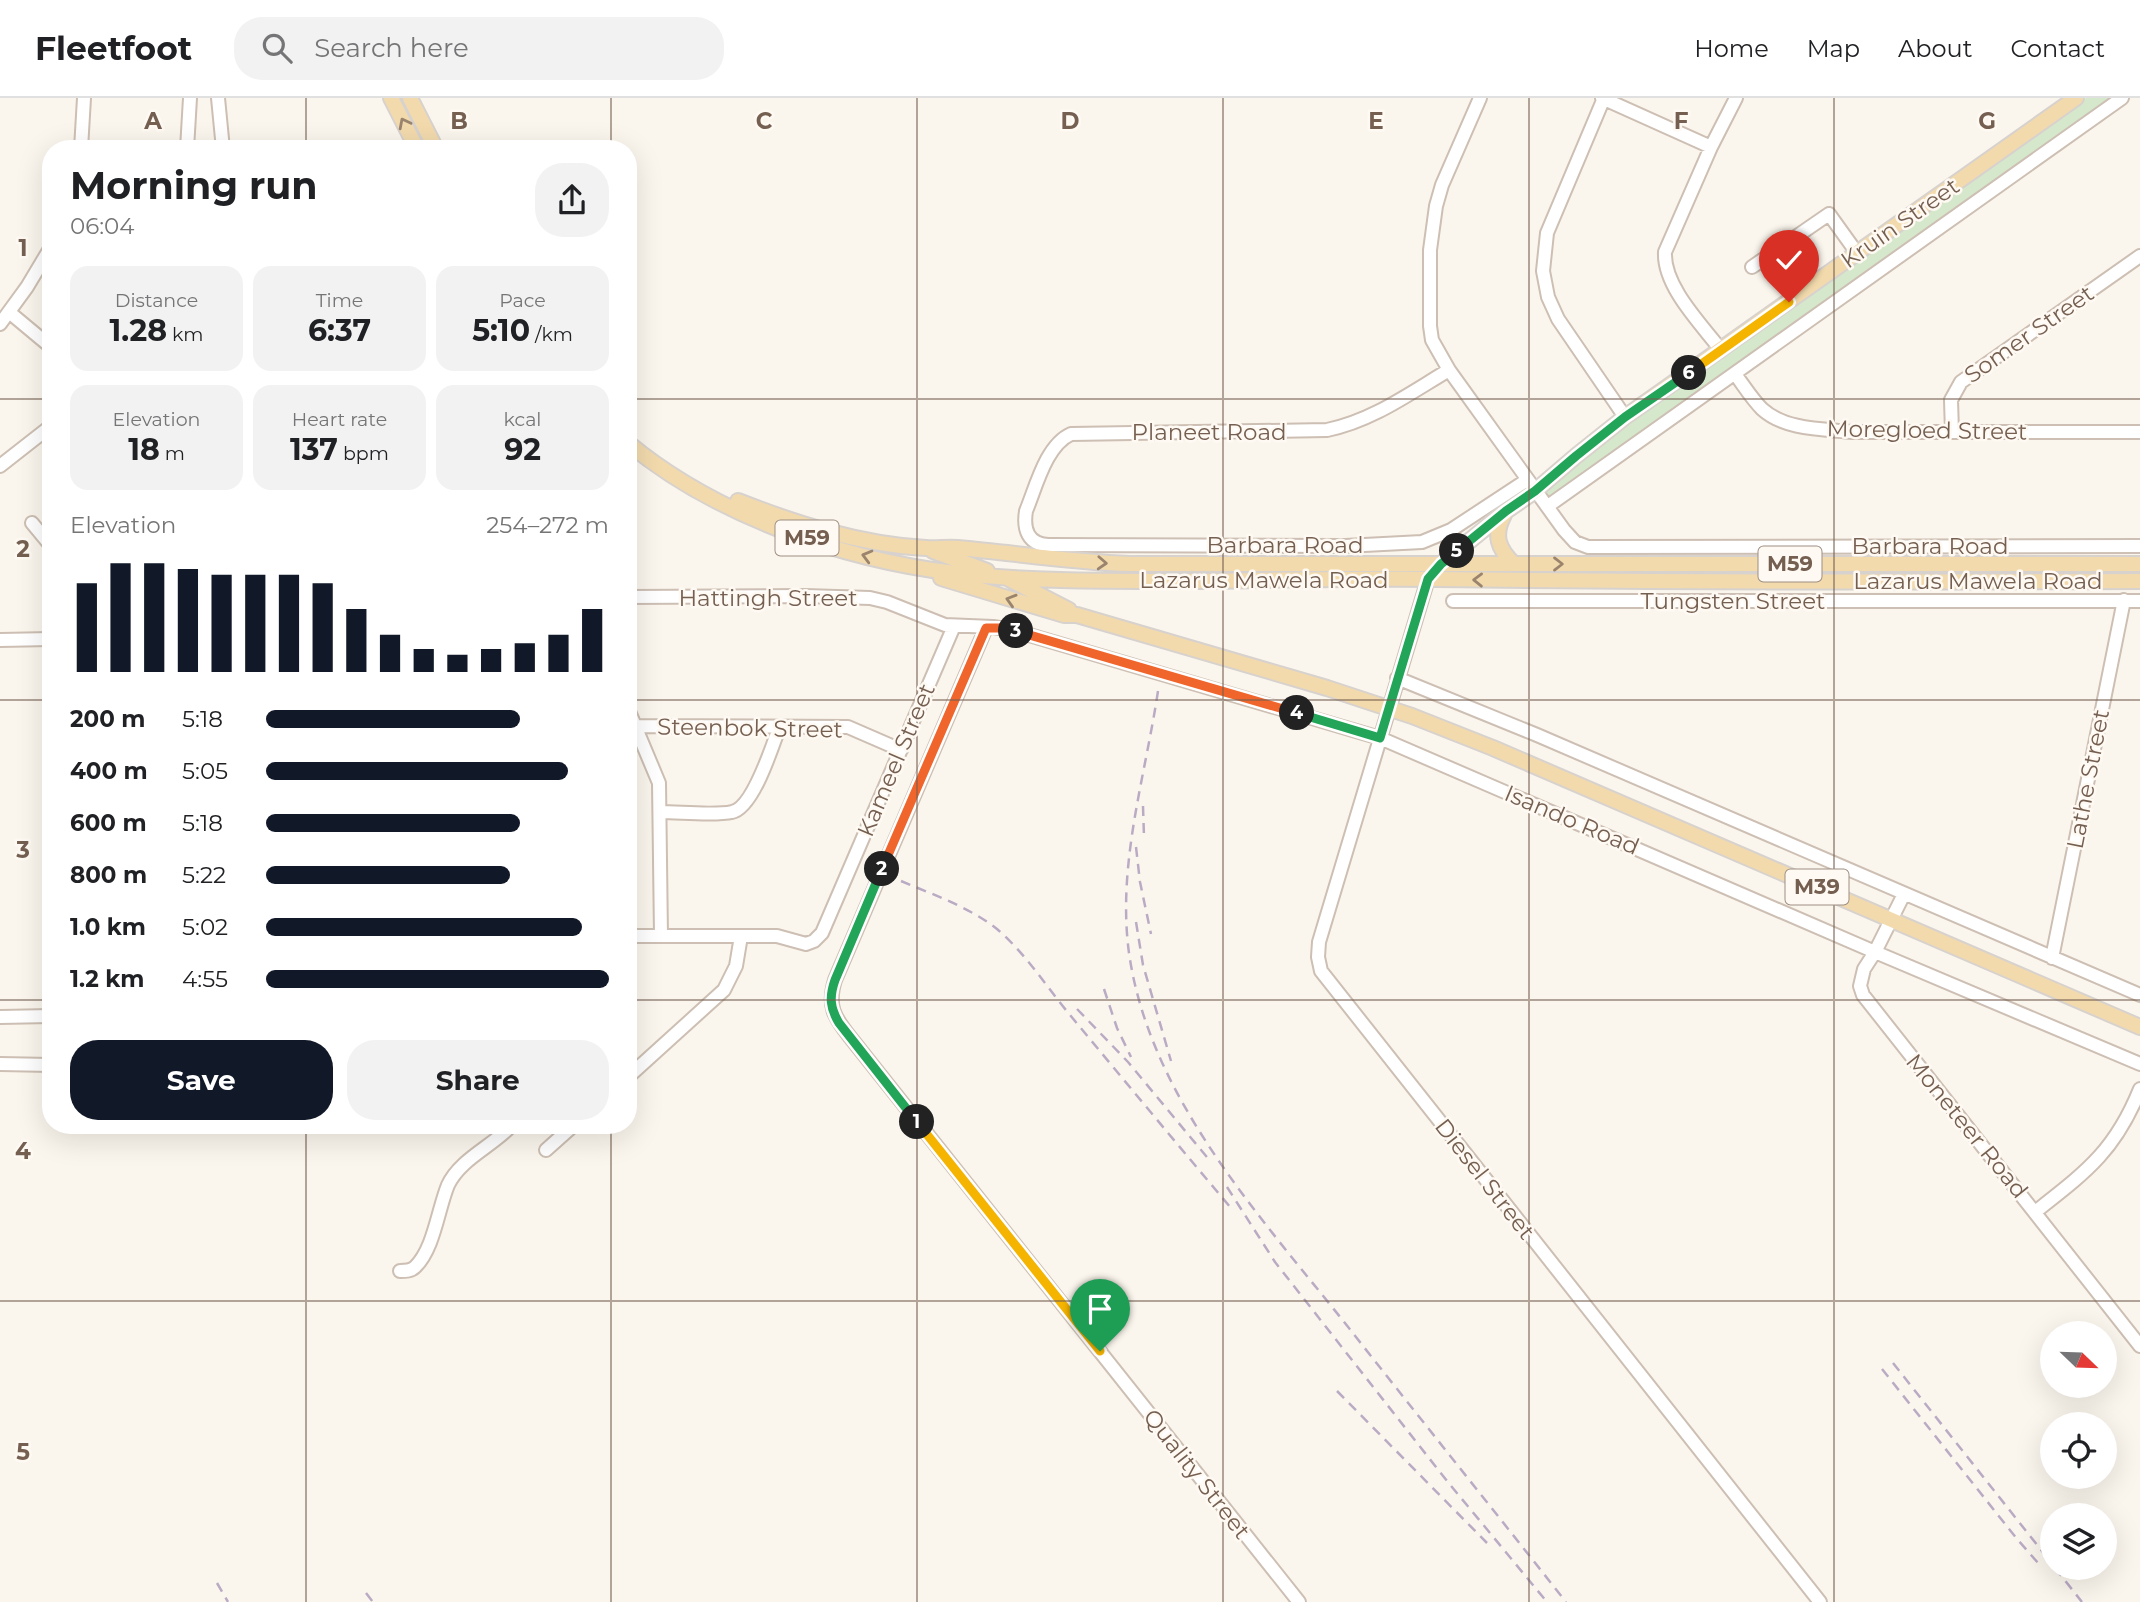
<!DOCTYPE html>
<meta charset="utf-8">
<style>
:root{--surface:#fff;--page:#f2f2f2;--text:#202124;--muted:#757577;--line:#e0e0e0;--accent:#111827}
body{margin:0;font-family:Montserrat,sans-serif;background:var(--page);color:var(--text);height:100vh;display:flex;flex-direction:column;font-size:26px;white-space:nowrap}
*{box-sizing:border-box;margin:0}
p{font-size:23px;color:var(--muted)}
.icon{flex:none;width:38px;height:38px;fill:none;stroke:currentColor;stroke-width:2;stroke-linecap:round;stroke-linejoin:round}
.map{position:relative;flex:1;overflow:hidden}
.side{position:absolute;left:42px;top:42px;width:595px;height:994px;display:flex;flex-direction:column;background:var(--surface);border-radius:28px;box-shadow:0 7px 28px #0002}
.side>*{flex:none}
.needle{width:46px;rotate:113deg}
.fabs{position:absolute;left:2040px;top:1223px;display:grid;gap:14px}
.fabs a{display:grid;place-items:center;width:77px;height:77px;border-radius:50%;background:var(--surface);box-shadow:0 7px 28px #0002;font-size:35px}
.pin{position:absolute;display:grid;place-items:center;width:60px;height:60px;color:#fff;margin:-72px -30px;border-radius:50% 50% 50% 0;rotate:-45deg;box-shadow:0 0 7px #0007}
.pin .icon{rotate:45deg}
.km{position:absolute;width:35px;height:35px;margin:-18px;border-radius:50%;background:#222;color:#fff;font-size:19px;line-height:35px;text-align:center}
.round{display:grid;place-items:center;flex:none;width:74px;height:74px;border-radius:28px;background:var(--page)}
.overview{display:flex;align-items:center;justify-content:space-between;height:119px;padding:0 28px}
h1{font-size:38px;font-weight:700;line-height:52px}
.stats{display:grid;grid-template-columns:repeat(3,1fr);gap:10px;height:119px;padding:7px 28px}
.stats div{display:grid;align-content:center;border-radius:18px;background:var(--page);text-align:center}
.stats b{font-size:30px;font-weight:700}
.stats small{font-size:19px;font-weight:400}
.stats p{font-size:19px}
.chart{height:196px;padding:14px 28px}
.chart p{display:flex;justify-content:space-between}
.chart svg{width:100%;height:126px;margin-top:7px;stroke:var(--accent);stroke-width:6}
.cta{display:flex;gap:14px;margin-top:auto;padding:14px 28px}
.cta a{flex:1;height:80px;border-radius:28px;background:var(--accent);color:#fff;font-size:28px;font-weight:700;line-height:80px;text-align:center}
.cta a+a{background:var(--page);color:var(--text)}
ul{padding:0 28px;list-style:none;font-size:23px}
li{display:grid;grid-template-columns:112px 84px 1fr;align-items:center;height:52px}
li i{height:18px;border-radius:9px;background:var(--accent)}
header{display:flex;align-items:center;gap:42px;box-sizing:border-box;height:98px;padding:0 35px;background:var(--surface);border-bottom:2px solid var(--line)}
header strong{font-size:33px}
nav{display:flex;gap:38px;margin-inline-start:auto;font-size:24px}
.search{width:490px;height:63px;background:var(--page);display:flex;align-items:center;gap:18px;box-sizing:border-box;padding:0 24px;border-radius:28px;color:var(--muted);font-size:26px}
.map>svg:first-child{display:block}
</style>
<header>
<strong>Fleetfoot</strong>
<div class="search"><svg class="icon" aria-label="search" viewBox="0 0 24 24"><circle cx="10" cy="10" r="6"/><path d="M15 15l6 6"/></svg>Search here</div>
<nav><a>Home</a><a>Map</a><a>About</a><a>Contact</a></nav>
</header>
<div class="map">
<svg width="2140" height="1504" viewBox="0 0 2140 1504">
<rect width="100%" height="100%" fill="#fbf6ed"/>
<path fill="#d6e8cc" d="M2086,0h28l-552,391 -11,7 -3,-1 -3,-5 30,-27z"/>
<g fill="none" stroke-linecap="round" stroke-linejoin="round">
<defs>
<path id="minor" d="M218,0l5,51
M1480,0l-38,87 -6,21 -6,44v76l2,14 17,30 115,160 11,12 13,5 552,-1
M1602,0l109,49
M1604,0l-57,135 -4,38 5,26 10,22 67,98
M81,51l3,-51
M187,51l3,-51
M1752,169l77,-53 28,39
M9,214l42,35
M0,226l27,-37 24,-40
M1721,252c-20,-26 -58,-64 -56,-98l46,-105 25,-49
M1449,272c-39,23 -77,51 -122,60l-256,4c-25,11 -35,53 -45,77 -3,18 2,34 23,34l296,1 77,-4 29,-12 76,-50
M1735,276c9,12 17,25 27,35 23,21 61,20 90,23h288
M1952,334l-1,-32 10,-18 179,-126
M0,368l51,-40
M1548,408l574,-408
M32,425l19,23
M1428,481l-109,363 -1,15 3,14 499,631
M628,499l177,-1 65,2 17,4 58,23 48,2 19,3 368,108 495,214 265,112
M1453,503h687
M986,530l-151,352c-8,26 -1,37 15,57l449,565
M0,542l51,-1
M1397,580l140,57 603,260
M628,611l31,74 2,153
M636,628l212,1 53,23
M661,714c19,0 53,4 71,0 21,-4 40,-65 47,-84
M1904,796l-29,58 -11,17 -4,17 3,9 277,351
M628,838h149l29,8 8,-3 8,-8 132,-307
M2052,860l72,-358
M0,919l51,-1
M0,966l51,1
M628,979l96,-87 12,-24 5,-30
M546,1052l28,-25
M2035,1114c51,-40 80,-61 105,-123
M400,1173c6,0 11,0 15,-4 19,-18 23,-58 33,-82 12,-26 45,-39 64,-60"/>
<path id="major" d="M391,0l26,51
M410,0l26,51
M628,345c88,73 216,117 327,130 77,9 155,8 233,8 82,-1 165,-3 247,-2 235,3 470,3 705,2
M738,403c59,23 124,44 188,47 10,1 21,-1 32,0 57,5 114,14 172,16h1010
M1504,417c-11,20 -6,34 10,49
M933,453l54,20
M1440,467l66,-54 29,-20 41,-35 49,-39 451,-319
M941,480l123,37h13l250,73 85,28 81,32 647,279
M1009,481l60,31"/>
</defs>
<use href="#minor" stroke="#cdbfb3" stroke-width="16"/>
<use href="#major" stroke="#d8d2ce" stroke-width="18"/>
<use href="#minor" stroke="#fff" stroke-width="12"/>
<use href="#major" stroke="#f2daad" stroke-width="14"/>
<path stroke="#baabc5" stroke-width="2.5" stroke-dasharray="10 7" stroke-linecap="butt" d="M1158,593c-13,87 -41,173 -29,262 21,147 134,266 223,379 71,90 143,180 214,270
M1143,708l1,31
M1136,749l4,35 11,52
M901,783c33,14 68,26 96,48 29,25 49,57 73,86 53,64 107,129 161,193
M1136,824l7,43 28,96
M1104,891l13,39 14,29
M1077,911l51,53 83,100
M1227,1089l48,75 172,219 100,121
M1893,1265l160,202
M1882,1271l135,170 22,25
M1337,1293l150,152
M2055,1470l27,34
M217,1485l11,19
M366,1495l7,9"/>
</g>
<defs><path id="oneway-chevron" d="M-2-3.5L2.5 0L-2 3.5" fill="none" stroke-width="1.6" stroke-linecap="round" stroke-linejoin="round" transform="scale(1.75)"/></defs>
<g stroke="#9a846d">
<use href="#oneway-chevron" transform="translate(404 25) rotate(-117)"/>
<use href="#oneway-chevron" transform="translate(867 458) rotate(-165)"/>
<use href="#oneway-chevron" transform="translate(1102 465) rotate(3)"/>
<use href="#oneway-chevron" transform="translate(1558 466)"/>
<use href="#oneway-chevron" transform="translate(1478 482) rotate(-179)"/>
<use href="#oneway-chevron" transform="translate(1011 502) rotate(-163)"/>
</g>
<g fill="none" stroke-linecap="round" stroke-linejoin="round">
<defs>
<path id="split-1" d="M917,1024l183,229"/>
<path id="split-2" d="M882,771l-47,111c-6,17 -5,28 4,43l78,99"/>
<path id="split-3" d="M882,771l104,-241h14l16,3"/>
<path id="split-4" d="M1016,533l281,82"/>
<path id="split-5" d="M1297,615l83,25 48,-159 13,-15 16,-13"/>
<path id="split-6" d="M1457,453l49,-40 29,-20 41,-35 49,-39 64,-44"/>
<path id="split-7" d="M1689,275l100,-71"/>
</defs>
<use href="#split-1" stroke="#fff" stroke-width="14"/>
<use href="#split-2" stroke="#fff" stroke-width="14"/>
<use href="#split-3" stroke="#fff" stroke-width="14"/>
<use href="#split-4" stroke="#fff" stroke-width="14"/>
<use href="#split-5" stroke="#fff" stroke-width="14"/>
<use href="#split-6" stroke="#fff" stroke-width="14"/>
<use href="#split-7" stroke="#fff" stroke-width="14"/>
<use href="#split-1" stroke="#f5b400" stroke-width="9"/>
<use href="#split-2" stroke="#22a559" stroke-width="9"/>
<use href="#split-3" stroke="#f0652b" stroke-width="9"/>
<use href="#split-4" stroke="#f0652b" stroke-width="9"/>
<use href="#split-5" stroke="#22a559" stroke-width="9"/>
<use href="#split-6" stroke="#22a559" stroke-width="9"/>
<use href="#split-7" stroke="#f5b400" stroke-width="9"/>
</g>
<path fill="none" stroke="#755f51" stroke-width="2" stroke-opacity="0.55" d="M306,0v51M611,0v51M917,0v1504M1223,0v1504M1529,0v1504M1834,0v1504M0,301h51M628,301h1512M0,602h51M628,602h1512M0,902h51M628,902h1512M306,1027v477M611,1027v477M0,1203h2140"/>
<g text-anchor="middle" stroke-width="5" stroke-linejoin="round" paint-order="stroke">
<g fill="#fefaf3" stroke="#9e8e82" stroke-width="2">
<rect x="775.5" y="422.5" width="63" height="35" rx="5"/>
<rect x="1758.5" y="448.5" width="63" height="35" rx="5"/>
<rect x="1785.5" y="771.5" width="63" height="35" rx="5"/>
</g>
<g font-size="21" font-weight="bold" fill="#755f51">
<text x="807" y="447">M59</text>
<text x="1790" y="473">M59</text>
<text x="1817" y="796">M39</text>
</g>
<g font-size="23" fill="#755f51" stroke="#fefaf3">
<text transform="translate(1900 125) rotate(-35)" y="8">Kruin Street</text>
<text transform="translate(2029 236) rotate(-35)" y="8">Somer Street</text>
<text transform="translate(1927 332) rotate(1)" y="8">Moregloed Street</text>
<text x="1209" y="342">Planeet Road</text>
<text x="1285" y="455">Barbara Road</text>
<text x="1930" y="456">Barbara Road</text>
<text x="1264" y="490">Lazarus Mawela Road</text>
<text x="1978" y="491">Lazarus Mawela Road</text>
<text x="768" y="508">Hattingh Street</text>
<text x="1733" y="511">Tungsten Street</text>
<text transform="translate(750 630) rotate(1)" y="8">Steenbok Street</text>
<text transform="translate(896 662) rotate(-67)" y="8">Kameel Street</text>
<text transform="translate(2088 681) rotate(-79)" y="8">Lathe Street</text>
<text transform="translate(1572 722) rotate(23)" y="8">Isando Road</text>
<text transform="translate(1967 1028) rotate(51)" y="8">Moneteer Road</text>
<text transform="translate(1485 1081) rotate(52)" y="8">Diesel Street</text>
<text transform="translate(1197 1376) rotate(52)" y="8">Quality Street</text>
</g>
</g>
<g font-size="23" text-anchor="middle" font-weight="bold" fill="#755f51" stroke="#fefaf3" stroke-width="5" stroke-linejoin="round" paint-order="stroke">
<text x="153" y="31">A</text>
<text x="459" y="31">B</text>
<text x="764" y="31">C</text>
<text x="1070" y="31">D</text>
<text x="1376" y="31">E</text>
<text x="1681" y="31">F</text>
<text x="1987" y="31">G</text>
<text x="23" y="158">1</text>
<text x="23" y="459">2</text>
<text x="23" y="760">3</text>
<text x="23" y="1061">4</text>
<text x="23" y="1362">5</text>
</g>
</svg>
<div class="fabs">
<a><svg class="needle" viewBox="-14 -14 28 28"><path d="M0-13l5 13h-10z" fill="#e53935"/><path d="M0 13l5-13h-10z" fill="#757577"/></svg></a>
<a><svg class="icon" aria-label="locate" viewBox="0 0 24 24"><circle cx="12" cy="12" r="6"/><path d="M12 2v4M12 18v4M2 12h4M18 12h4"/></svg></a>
<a><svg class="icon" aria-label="layers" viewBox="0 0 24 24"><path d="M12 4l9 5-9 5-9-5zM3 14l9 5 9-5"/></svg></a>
</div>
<div class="pin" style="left:1100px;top:1253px;background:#1e9e55"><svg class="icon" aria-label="arrive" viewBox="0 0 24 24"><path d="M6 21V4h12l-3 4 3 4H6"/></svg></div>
<div class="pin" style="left:1789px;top:204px;background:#d93025"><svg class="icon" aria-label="check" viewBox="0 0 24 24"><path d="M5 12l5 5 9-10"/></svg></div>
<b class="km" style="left:917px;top:1024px">1</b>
<b class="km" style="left:882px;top:771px">2</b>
<b class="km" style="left:1016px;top:533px">3</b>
<b class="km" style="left:1297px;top:615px">4</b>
<b class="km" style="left:1457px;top:453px">5</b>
<b class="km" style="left:1689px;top:275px">6</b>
<section class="side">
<div class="overview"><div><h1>Morning run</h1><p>06:04</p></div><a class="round"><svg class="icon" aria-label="share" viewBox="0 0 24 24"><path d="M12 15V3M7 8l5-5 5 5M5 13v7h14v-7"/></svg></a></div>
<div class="stats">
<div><p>Distance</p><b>1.28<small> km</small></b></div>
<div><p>Time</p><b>6:37</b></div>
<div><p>Pace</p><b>5:10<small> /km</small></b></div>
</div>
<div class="stats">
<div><p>Elevation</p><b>18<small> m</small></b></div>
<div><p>Heart rate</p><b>137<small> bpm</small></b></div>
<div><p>kcal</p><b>92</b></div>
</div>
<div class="chart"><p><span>Elevation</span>254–272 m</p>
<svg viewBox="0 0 160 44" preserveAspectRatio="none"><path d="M5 44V13M15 44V6M25 44V6M35 44V8M45 44V10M55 44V10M65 44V10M75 44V13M85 44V22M95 44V31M105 44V36M115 44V38M125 44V36M135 44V34M145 44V31M155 44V22"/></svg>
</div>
<ul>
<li><b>200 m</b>5:18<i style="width:74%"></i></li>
<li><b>400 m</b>5:05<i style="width:88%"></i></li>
<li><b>600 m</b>5:18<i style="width:74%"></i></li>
<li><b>800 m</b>5:22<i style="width:71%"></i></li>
<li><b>1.0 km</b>5:02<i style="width:92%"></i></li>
<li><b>1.2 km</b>4:55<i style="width:100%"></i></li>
</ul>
<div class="cta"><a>Save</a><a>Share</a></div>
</section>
</div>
